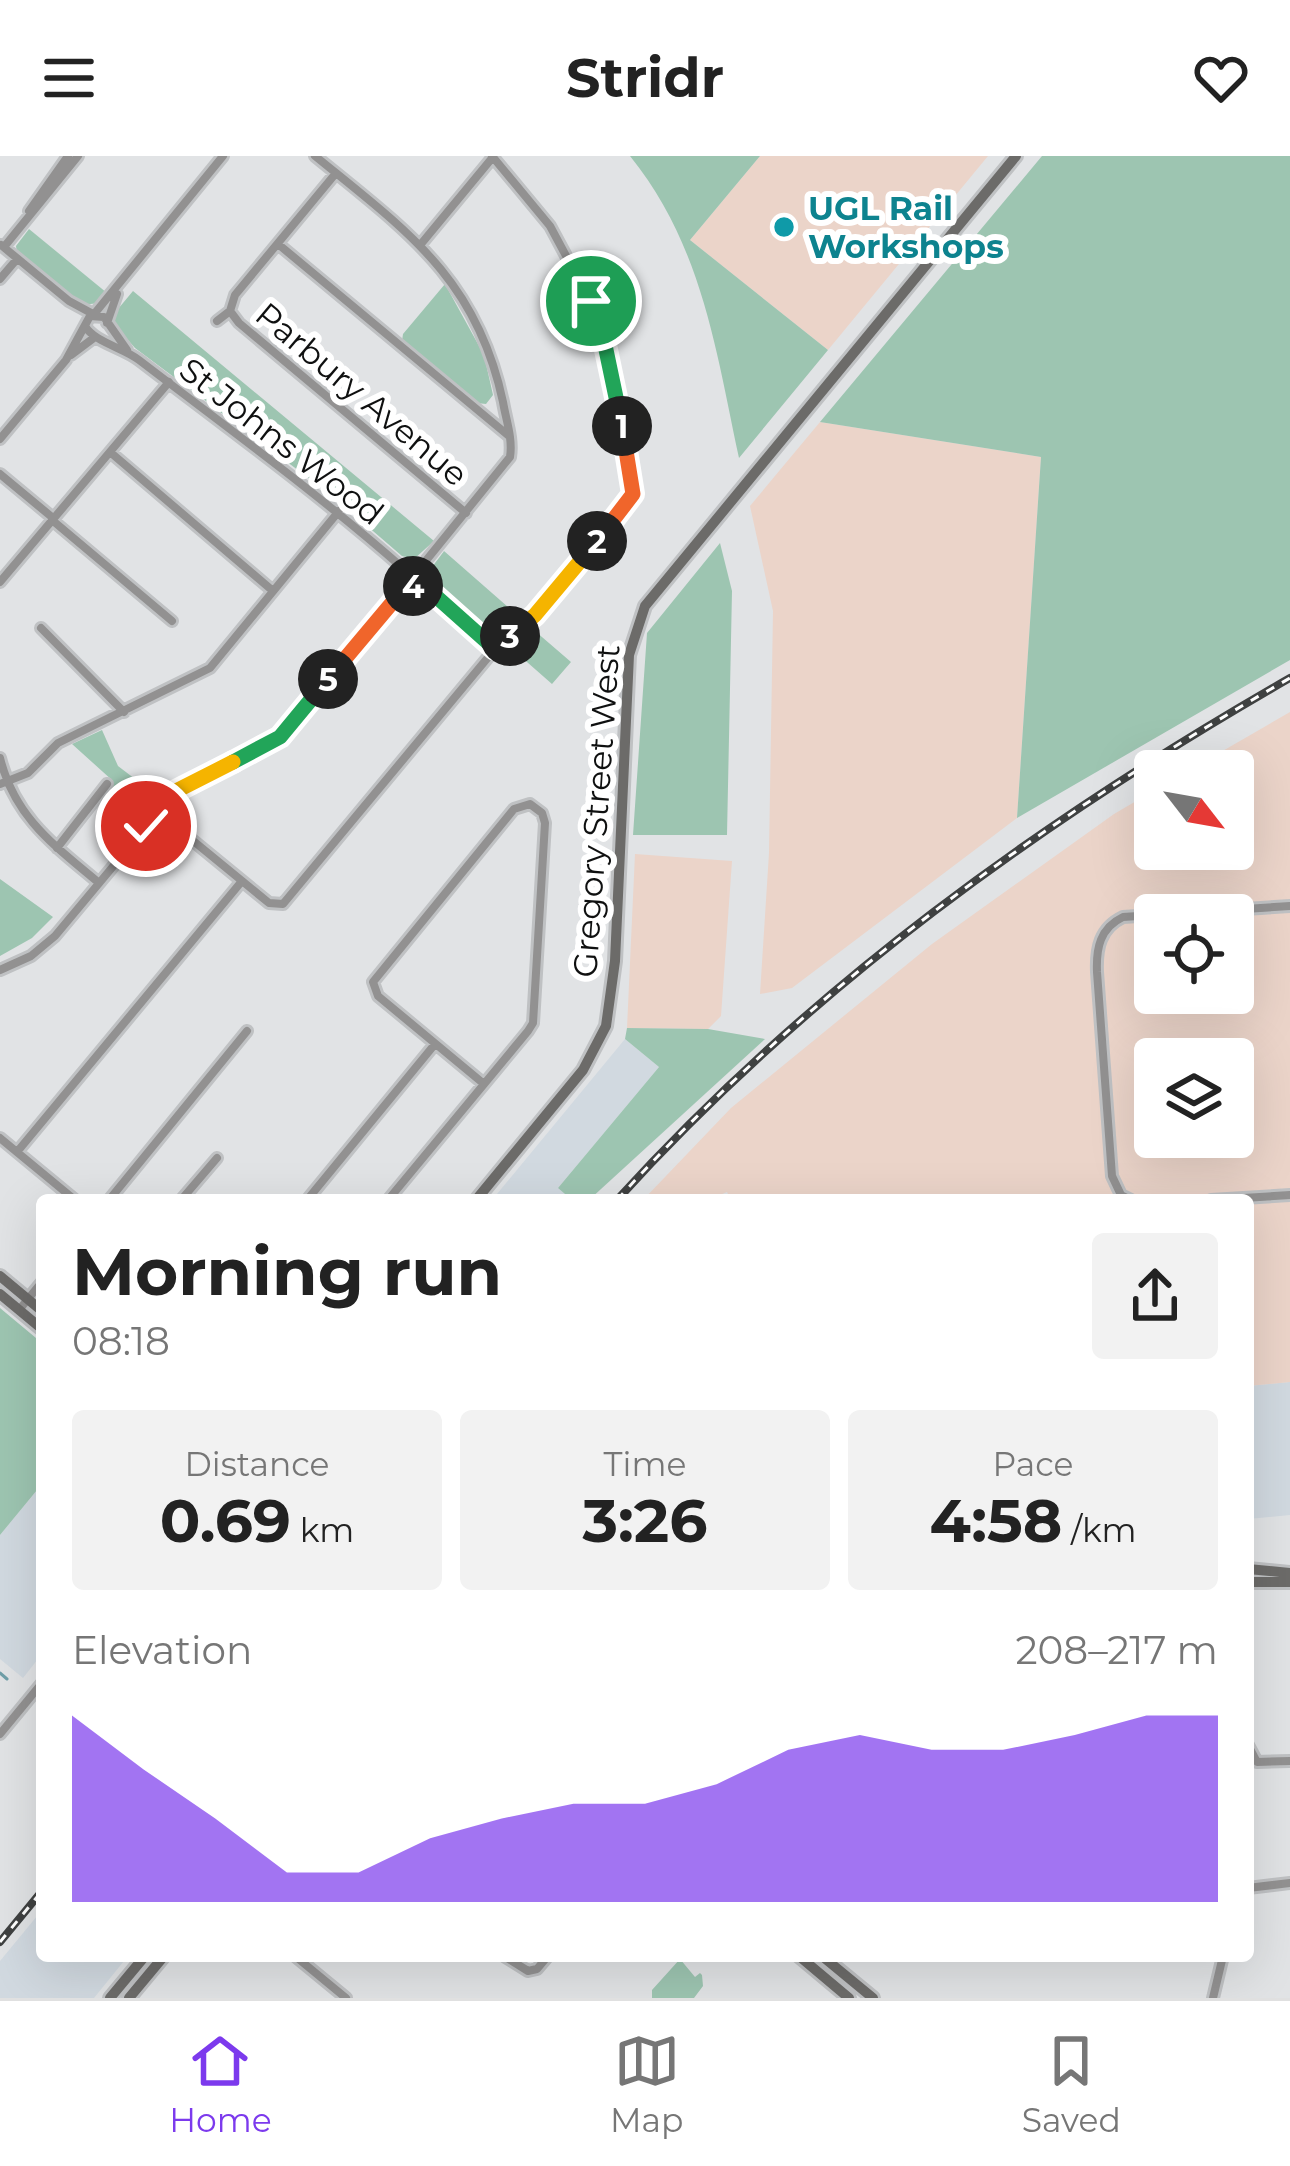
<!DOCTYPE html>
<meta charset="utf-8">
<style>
:root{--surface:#fff;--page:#f2f2f2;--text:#222;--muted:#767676;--line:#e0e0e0;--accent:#7c3aed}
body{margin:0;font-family:Montserrat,sans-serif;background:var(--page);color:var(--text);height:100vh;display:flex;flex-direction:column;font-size:45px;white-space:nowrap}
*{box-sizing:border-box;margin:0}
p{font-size:39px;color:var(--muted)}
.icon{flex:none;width:66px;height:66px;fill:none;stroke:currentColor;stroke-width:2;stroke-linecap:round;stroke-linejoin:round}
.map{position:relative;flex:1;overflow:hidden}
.details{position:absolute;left:36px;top:1038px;width:1218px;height:768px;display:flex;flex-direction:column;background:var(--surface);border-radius:12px;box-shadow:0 12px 48px #0002}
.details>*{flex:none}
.needle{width:78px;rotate:121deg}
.controls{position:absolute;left:1134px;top:594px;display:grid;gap:24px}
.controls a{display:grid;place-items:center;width:120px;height:120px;border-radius:12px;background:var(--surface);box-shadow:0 12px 48px #0002;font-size:60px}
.pin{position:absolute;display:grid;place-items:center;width:102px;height:102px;color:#fff;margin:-51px;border:6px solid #fff;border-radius:50%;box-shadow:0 3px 12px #0007}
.km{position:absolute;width:60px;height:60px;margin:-30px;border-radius:50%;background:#222;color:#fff;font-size:33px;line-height:60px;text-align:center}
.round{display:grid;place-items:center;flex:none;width:126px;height:126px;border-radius:12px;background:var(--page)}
.head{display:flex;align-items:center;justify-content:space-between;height:204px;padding:0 36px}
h1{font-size:66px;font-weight:700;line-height:90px}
.figures{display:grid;grid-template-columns:repeat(3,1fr);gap:18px;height:204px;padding:12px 36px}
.figures div{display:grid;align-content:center;border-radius:12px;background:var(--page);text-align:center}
.figures b{font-size:60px;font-weight:700}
.figures small{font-size:33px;font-weight:400}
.figures p{font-size:33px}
.chart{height:336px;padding:24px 36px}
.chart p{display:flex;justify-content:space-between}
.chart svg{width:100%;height:216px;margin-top:12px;fill:var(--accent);opacity:.7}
header{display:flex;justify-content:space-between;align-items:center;height:156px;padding:0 36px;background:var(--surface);font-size:54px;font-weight:700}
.dock{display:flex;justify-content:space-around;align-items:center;height:168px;border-top:3px solid var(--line);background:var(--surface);font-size:33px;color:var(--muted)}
.dock a{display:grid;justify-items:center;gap:6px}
.dock .active{color:var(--accent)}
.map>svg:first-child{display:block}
</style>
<header><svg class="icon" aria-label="menu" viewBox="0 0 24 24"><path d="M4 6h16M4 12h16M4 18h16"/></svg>Stridr<svg class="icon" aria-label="heart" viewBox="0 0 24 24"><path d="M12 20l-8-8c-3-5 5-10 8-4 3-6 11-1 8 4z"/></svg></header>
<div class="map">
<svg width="1290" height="1842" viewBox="0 0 1290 1842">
<rect width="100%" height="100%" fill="#e1e3e5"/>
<path fill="#d1d9e0" d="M625,883l34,28 -101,121 14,12h-80z
M1290,1226v133l-42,4v-133z
M42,1328v170l-19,24 -23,-19v-124z
M42,1754v46h86l-34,42h-94v-37z"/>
<path fill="#ebd4c9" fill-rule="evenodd" d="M760,0h228l-160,194 -138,-110z
M820,266l221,35 -24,361 -225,170 -32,6 9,-141 4,-242 -23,-105z
M1290,556v670l-42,4v-186h-517l-4,-8 -19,8h-65l88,-92 201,-164 182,-130 41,-24v59h78v-78h-45zM1155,759h78v78h-78zM1155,903h78v78h-78z
M635,698l97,7 -11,155 -13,13 -81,-1z"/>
<path fill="#9dc5b1" d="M630,0h130l-70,84 138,110 -89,108c-23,-108 -37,-213 -109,-302z
M1042,0h248v504l-273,158 24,-361 -221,-35z
M29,73l78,64 -8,10 -17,2 -65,-52 -1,-7z
M445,128l39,71 9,40 -7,9 -9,-1 -75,-62 1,-7z
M133,135l301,250 -20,18 -12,-3 -72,-62 -110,-82 4,-8 -9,-7 -5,7 -75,-56 -22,-25 5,-14z
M720,387l12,48 -5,244h-94l14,-202z
M444,395l79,69 -24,17h-9c-15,-13 -65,-48 -58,-69 1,-3 11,-15 12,-17z
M535,475l36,31 -19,22 -41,-36z
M102,574l16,36 42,32 -19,24 -35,-29 7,-12 -41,-37z
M0,723l53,38 -21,21 -32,18z
M627,872l81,1 57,10 -176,161h-17l-14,-12 101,-121 -34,-28z
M0,1152l42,35v141l-42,51z
M680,1803l15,18 5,-4 2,2 1,11 -9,12h-42v-8z"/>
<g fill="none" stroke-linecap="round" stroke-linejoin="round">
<path stroke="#6f9fa8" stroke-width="3" d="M0,1517l7,6"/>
<defs>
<path id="minor" d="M315,0c92,75 162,123 188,246 3,18 10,37 7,55l-90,111
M29,55l39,-55
M278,88l231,192
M421,88l72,-87
M1,89l68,56 24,13
M4,91l74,-91
M0,123l17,-20
M230,155l9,12 227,190
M95,157l128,-157
M217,165l13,-10 5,-16 101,-122
M107,167l10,-29
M85,170c9,16 39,22 54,34 90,69 181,135 266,210
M71,199l24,-18
M0,283l66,-79 24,-44 14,1 23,33
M110,296l163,139
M0,318l53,44
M52,364l120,101
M403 420a10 10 0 1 1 20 0a10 10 0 1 1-20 0Z
M0,426l169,-200
M421,427l74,66
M41,472l83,84
M0,602c15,60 54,87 99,125
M0,628l28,-11 30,-30 152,-75 129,-157
M158,656l111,91 14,1 212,-255 40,-34 97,-118 2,-11 -40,-178 -44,-82 -58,-70
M57,692l50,-64
M0,814l31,-14 24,-20 121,-145 104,-54 127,-152
M0,982l75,62
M17,996l225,-271
M109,1044l138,-169
M181,1044l36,-42
M307,1044l128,-156
M388,1044l140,-169 5,-8 12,-200 -3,-10 -12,-9 -16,5 -141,173 5,14 106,88
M1131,1044l-10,-5 -9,-19 -15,-204c-1,-24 3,-44 26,-55l167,-11
M1211,1044l79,-5
M19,1154l23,-28
M0,1578l42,-51
M1248,1589l9,17 33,-1
M1248,1732l42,-5
M295,1800l51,42
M504,1800l24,15 9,-2 11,-13
M1213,1842l10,-42"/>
<path id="secondary" d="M476,1044l107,-130 23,-44 9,-65 14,-306 16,-49 371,-450
M0,1120l42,35
M0,1138l42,35
M1248,1413l42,4
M1248,1426h42
M799,1800l50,42
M822,1800l51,42
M110,1842l35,-42
M129,1842l35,-42"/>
</defs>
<use href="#minor" stroke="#bfc1c3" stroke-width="14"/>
<use href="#secondary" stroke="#bfc1c3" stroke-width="16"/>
<use href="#minor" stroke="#929191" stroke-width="8"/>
<use href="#secondary" stroke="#6c6b69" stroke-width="10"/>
<defs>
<path id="rail" d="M617,1044c193,-213 425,-380 673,-522
M0,1786l42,-51"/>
</defs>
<use href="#rail" stroke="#3f4141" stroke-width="8"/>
<use href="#rail" stroke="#fff" stroke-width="3" stroke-dasharray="9" stroke-linecap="butt"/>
</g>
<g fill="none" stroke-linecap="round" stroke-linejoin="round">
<defs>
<path id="split-1" d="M591,145l10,25 21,100"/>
<path id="split-2" d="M597,385l36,-47 -11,-68"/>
<path id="split-3" d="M510,480l25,-21 62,-74"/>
<path id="split-4" d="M413,430l8,-3 74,66 15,-13"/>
<path id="split-5" d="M328,523l79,-94 6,1"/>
<path id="split-6" d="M233,606l47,-25 48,-58"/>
<path id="split-7" d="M146,670l30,-35 57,-29"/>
</defs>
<use href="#split-1" stroke="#fff" stroke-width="24"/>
<use href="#split-2" stroke="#fff" stroke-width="24"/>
<use href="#split-3" stroke="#fff" stroke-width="24"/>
<use href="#split-4" stroke="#fff" stroke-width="24"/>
<use href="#split-5" stroke="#fff" stroke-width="24"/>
<use href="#split-6" stroke="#fff" stroke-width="24"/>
<use href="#split-7" stroke="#fff" stroke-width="24"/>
<use href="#split-1" stroke="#22a559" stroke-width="15"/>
<use href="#split-2" stroke="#f0652b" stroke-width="15"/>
<use href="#split-3" stroke="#f5b400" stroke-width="15"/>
<use href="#split-4" stroke="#22a559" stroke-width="15"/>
<use href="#split-5" stroke="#f0652b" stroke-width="15"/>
<use href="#split-6" stroke="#22a559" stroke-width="15"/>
<use href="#split-7" stroke="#f5b400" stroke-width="15"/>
</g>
<circle fill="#0f9aa8" stroke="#fff" stroke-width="4.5" cx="784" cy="71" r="12"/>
<g text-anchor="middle" stroke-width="12" stroke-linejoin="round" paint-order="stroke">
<g font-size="33" font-weight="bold" fill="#0d838f" stroke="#fff" text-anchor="start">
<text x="808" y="64">UGL Rail<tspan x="808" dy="38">Workshops</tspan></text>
</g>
<g font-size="33" fill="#0f1010" stroke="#fff">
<text transform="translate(362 238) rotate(40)" y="12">Parbury Avenue</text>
<text transform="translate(282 285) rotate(38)" y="12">St Johns Wood</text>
<text transform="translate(596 655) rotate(-86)" y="12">Gregory Street West</text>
</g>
</g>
</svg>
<div class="controls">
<a><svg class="needle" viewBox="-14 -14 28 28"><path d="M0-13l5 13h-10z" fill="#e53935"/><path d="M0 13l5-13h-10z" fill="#767676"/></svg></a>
<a><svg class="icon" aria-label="locate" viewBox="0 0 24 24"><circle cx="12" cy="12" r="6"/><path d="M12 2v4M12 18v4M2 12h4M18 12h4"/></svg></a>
<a><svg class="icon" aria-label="layers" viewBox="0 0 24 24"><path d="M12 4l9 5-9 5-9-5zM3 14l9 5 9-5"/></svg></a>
</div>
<div class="pin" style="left:591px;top:145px;background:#1e9e55"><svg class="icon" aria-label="arrive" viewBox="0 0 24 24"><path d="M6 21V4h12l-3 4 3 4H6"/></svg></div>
<div class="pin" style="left:146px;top:670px;background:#d93025"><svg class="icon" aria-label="check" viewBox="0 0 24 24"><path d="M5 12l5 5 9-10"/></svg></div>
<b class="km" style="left:622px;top:270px">1</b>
<b class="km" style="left:597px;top:385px">2</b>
<b class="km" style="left:510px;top:480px">3</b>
<b class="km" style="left:413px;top:430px">4</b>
<b class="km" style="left:328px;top:523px">5</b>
<section class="details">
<div class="head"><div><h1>Morning run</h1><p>08:18</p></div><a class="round"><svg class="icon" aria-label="share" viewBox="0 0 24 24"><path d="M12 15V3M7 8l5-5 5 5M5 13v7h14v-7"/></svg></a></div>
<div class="figures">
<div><p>Distance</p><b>0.69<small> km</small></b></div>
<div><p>Time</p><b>3:26</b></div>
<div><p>Pace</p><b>4:58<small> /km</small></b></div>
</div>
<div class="chart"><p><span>Elevation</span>208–217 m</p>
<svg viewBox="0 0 160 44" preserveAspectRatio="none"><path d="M0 44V6L10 17L20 27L30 38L40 38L50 31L60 27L70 24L80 24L90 20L100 13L110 10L120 13L130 13L140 10L150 6L160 6V44z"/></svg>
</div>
</section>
</div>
<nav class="dock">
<a class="active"><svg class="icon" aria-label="home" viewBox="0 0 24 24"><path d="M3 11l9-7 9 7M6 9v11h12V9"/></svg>Home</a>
<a><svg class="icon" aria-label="map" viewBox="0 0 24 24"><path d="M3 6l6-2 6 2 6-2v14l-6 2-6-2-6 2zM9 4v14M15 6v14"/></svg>Map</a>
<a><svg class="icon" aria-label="saved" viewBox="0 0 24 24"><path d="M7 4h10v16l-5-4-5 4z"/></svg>Saved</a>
</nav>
